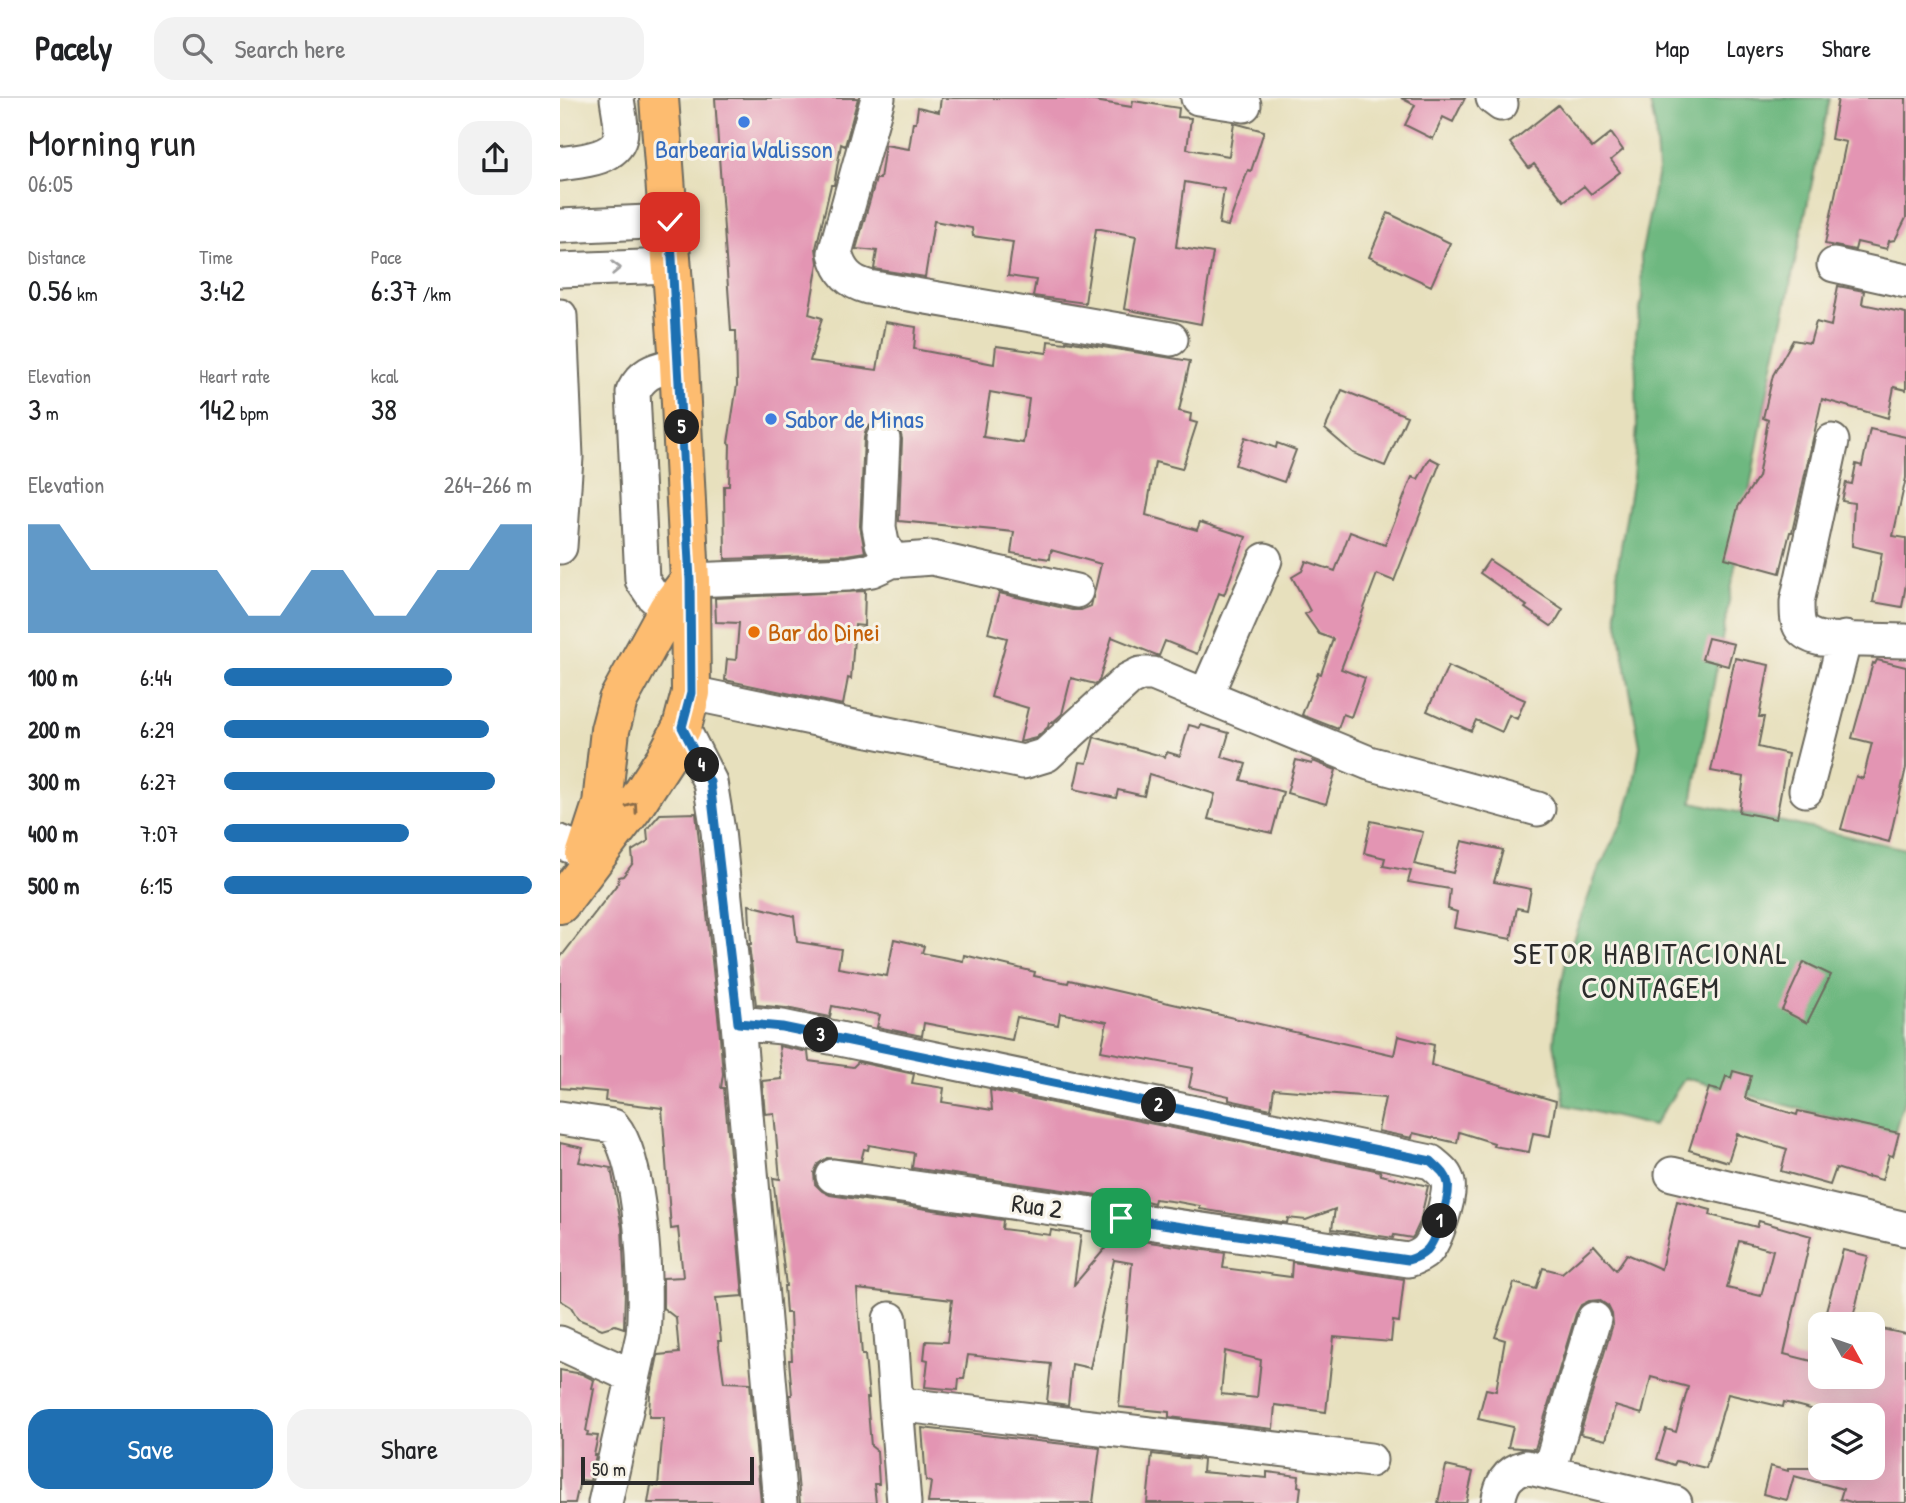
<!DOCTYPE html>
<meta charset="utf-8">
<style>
:root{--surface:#fff;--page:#f2f2f2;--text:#202124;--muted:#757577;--line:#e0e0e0;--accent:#1f6fb2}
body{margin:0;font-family:"Patrick Hand",sans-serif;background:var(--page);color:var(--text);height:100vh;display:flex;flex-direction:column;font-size:26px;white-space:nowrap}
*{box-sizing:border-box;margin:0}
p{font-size:23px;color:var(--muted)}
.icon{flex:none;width:38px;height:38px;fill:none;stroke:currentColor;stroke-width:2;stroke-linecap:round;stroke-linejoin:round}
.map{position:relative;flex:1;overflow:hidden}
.side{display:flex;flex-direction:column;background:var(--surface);width:560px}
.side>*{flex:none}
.needle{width:46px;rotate:130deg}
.fabs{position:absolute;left:1248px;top:1214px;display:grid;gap:14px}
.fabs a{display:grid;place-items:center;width:77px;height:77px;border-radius:14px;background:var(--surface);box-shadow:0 7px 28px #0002;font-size:35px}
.scale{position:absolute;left:21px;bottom:18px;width:173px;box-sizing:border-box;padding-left:7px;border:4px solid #2b2b2b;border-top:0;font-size:19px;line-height:24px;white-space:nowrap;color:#2b2b2b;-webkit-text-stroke:5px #f7f3e8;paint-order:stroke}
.pin{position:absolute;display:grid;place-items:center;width:60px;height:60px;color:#fff;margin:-30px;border-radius:14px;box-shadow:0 4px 10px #0006}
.km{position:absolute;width:35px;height:35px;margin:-18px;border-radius:50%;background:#222;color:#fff;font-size:19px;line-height:35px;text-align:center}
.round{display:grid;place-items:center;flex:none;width:74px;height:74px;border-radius:21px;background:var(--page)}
.headline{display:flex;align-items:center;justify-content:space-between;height:119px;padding:0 28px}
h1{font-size:38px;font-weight:600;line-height:52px}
.figures{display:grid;grid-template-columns:repeat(3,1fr);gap:10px;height:119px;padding:7px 28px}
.figures div{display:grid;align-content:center}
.figures b{font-size:30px;font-weight:600}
.figures small{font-size:19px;font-weight:400}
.figures p{font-size:19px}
.chart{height:196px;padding:14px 28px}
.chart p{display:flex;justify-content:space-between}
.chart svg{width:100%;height:126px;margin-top:7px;fill:var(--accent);opacity:.7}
.action{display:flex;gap:14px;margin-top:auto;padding:14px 28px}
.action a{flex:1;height:80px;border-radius:21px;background:var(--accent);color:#fff;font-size:28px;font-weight:600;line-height:80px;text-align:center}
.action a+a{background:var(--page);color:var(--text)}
ul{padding:0 28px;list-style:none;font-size:23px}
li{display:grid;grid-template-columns:112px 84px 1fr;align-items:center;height:52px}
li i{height:18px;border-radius:9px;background:var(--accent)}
header{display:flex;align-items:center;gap:42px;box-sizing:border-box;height:98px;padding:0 35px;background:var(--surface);border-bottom:2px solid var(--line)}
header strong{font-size:33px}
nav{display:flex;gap:38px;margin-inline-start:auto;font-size:24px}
.search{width:490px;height:63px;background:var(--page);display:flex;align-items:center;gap:18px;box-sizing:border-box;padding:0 24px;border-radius:21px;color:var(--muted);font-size:26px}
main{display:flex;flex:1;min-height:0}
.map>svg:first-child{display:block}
</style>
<header>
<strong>Pacely</strong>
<div class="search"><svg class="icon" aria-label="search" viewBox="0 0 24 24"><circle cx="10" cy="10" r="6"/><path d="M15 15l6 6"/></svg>Search here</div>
<nav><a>Map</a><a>Layers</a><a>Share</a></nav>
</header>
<main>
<section class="side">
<div class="headline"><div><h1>Morning run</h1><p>06:05</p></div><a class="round"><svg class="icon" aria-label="share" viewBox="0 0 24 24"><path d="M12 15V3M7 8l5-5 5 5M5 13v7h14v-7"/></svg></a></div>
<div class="figures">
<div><p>Distance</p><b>0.56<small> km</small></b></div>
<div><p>Time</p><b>3:42</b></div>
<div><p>Pace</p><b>6:37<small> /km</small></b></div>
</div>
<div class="figures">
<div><p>Elevation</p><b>3<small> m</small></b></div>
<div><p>Heart rate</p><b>142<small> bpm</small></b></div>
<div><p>kcal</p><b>38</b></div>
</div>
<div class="chart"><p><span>Elevation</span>264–266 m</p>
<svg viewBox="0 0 160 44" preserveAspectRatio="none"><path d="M0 44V6L10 6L20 22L30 22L40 22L50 22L60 22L70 38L80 38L90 22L100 22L110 38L120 38L130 22L140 22L150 6L160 6V44z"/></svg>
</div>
<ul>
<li><b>100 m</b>6:44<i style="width:74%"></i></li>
<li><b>200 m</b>6:29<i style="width:86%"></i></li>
<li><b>300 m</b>6:27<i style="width:88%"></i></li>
<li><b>400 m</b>7:07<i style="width:60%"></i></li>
<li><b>500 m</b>6:15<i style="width:100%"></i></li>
</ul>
<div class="action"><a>Save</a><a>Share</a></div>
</section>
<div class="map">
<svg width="1346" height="1405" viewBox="0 0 1346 1405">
<rect width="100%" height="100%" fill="#f7f3e8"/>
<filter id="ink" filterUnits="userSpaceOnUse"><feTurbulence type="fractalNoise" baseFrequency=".0143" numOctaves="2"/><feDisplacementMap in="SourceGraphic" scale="14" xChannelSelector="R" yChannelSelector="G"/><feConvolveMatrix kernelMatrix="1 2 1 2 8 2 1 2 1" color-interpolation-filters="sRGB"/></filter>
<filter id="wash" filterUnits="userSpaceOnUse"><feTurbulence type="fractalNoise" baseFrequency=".00686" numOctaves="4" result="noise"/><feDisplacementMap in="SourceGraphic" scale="28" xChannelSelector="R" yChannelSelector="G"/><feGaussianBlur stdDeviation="1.57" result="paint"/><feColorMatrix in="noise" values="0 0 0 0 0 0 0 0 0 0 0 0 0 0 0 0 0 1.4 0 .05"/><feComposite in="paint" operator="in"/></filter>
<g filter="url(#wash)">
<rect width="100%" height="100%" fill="#e7e0bd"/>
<path fill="#6eb880" stroke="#4c7256" stroke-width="2" d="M1089,0h181l-62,291 -76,413 214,47v244l-12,41 -209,-56 -32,48 -88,-21 -11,-62 4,-42 9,-45 30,-83 26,-52 10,-32 7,-43 -24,-134 2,-48 15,-87 4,-50 -2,-86 7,-43 -1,-42 17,-85 -3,-45z"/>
<g id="blocks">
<path fill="#e395b3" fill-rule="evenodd" d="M155,0h143l-13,48 -4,-2 -7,41h-3l-15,63 2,15 -9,51 13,4 -12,43 67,9 8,-48 31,5 -2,22 80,15 2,-18 51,7 1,-12 18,2v-2l124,20 -11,50 12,3 -1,7 7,2 -15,46 -27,-7 -9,53 51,15 3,-8 46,15 -22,58 -5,-2 -22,61 -32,-13 -6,15 -47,-19 -13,44 -4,3 -24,-6 -9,36 -10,9h-3l-1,4 -12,11 -16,4 8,-34 -37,-11 16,-59 -19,-5 11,-40 73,17h9l10,-4 10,-42 -50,-14 -1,9 -39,-6 3,-21 -115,-11 3,-82 -2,-8 -6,-8 -9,-3 -11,2 -8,7 -2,9 -4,88 5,26 -19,3 -121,4 -1,-73h5l1,-42 -2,-1 9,-58 -1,-54h-5zM430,294l39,7 -6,44 -40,-6z
M381,0h135l56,9 1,-6 46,7 -1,9 13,1 -4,31 42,7 5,-33 30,8 -13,40 -3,-1 -20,56 -9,-2 5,-35 -39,-7 -9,65 37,6 -12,71 -77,-15 12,-73 -35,-7h-5l-11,74 -52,-7 3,-16 -28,-4 5,-34 -40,-6 -1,-8 -38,-7 -9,56 -51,-8 3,-18 -21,-2 20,-70h4l5,-34 24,4 4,-27h3l2,-15 21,5z
M841,0h64l-12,24 -10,-5 -10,22 -28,-14 10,-20z
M1278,0h68v120l-11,22 -6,1 -2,8 -30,-7 -2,8 -30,-6 21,-102 -15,-3z
M998,7l34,43 19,-15 12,17 -12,10 9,12 -29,22 -7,-8 -20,15 -30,-37 -5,4 -19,-25z
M828,115l62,30 -19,43 -62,-29z
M1278,188l26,5 -2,13 44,9v77l-12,-3 -6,31 -66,-19 -30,133h-2l-10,41 -55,-15 13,-51 20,-30 10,-57 -5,-2 10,-43 20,-35 17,3 6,-21 15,4z
M782,292l65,26 -22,50 -32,-13 -28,-24z
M1310,331l36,8v41l-13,58 13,2v46l-4,23 -29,-5 9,-49 -30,-7 2,-43 -12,-2 4,-18 6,1 4,-20 6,2z
M685,339l31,11 1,-5 19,7 -12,32 -49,-17z
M870,360l10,5 -46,118 -17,-7 -36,95 24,9 -14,39 -8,-3 -5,15 -36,-14 16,-42 3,1 12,-35 -14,-5 -14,-20 5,-3 -18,-34 10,-6 4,-10 29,10 15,-39 35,13 27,-68 6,2z
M929,462l74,49 -9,15 -3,2 -26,-18 2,-2 -47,-33z
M305,493l-1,35 -9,-1 -4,54 -3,-1 -5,27 -118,-25 2,-21 9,1 3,-37 -23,-1 -1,-24z
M1148,540l26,6 -6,22 -26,-7z
M1175,560l34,7 -10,52h5l-6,30 30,7 -12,65 -37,-7 5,-35 -33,-6z
M1317,562l29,7v101l-17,74 -48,-13 15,-53 7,3 9,-36 -20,-5 21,-75 2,1z
M888,568l77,34 -8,19 -8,-4 -7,17 -26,-12 -5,11 -44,-20z
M629,627l11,3 1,-3 28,8 -7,24 24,7 -5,16 42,12 -11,41 -64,-14 7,-25 -66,-20 -5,22 -26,-6 -2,8 -42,-9 6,-27 7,1 7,-26 71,20 2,-5 13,4z
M736,662l16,4 1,-3 23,9 -10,34 -39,-11z
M136,715l23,212 4,49 -2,14h3l19,208 -27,2 5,43h-3l6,41 26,1 11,120h-113l3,-18 7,1 6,-69h-15l1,-24 8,-38 21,-2 -3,-35 -13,-10v-30l20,-1 -5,-49 -7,1 -9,-121 -57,-7 1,-9 -46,-4v-130l58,-75 1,-6 4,-1 10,-13 -1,-12 16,-10 -1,-12 13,-15z
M811,723l52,11 -9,32 39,9 9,-32 41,9 -9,32 37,7 -4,21 -10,-2 -6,31 -57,-11 3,-16 -9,-3 2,-20 -42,-7 3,-11 -28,-5 2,-8 -21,-5z
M189,807l45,11 3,26 44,7 -3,19 49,8 7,-37 30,7 -2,7 41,8 1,-6 71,17 -1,4 34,7 1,-3 325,75 4,-19 36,9 -3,20 125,36 -6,35 -17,-3 -4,19 -36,-6 1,-3 -35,-11 -2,11 -44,-10 -1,5 -34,-7 7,-33 -111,-9 -3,20 -42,-9v-4l-40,-9 4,-19 -92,-17 6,-29 -47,-9 -2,12 -41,-8 -5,23 -88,-17 -2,13 -45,-9 3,-12 -48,-9 -2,11 -44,-9 -30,-3 -7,-61h2z
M1244,864l27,13 -24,48 -25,-13z
M219,948l29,6 1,9 44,6 5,-5 56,12 -2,9 32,5 -2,14 50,8 -2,-20 390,81 1,4 47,11 -8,36 -6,13 -2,3 -18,-3 -1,3 -61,-9 3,-20 -29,11 -18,-2 -1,5 -87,-14v-3l-22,-4 -23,-3 -1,4 -49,-12 -1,5 -192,-28 2,-15 -45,-8 -1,5 -4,-1 -3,12 -34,-3 -9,6 -4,9 1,11 7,7 8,4 173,25 -1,9 48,6 1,-5 30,5 -7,50 41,-48 110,16 -2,15 68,9 1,-15 112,17 -5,43 -6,-1 -2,21 -57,-5 -8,75 -51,-7 -2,24 -104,-12v-5l-50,-5 13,-144 -18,-3 -24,108 -18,-4 -4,41 -21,-3 4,-38 -83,-9 -4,24h-5l-1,11 -33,-3 3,-27 -4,-1 2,-18 21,1 5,-42 -95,-11 5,66h3l4,43h-2l4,48 6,5 2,33h-5l2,19h-76l-10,-108h2l-3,-35h3l-2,-47h-4l-2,-27h2l-13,-108 7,1 -6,-66 -9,1 -3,-33 20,-2zM665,1253l36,9 -4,38 -36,-4z
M1173,973l18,5 -6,22 6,3 46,14 1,-4 101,22 -6,23 -4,-1 -7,25 -14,-4v2l-32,-10 -6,17 -49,-14 6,-22 -50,-15 -9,28 -39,-12 20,-62 12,3 5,-15 5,2z
M0,1045l23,5 -4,14 32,6 11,60 3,60 -1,40 -9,-3 -13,4 -24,-10 -7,-12 -11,-7z
M1117,1103l34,9 -1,5 47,12 2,-6 52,15 -27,118 36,9v14h52v-50l34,7v169h-51l-15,-4 3,-10 -49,-13 -7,24 -24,-6 7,-28 18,5v-3h84v-52h-35l-53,-14 -1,5 -55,-13 -22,74 -30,-7 -2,4 -17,-6 9,-30 10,3 12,-45 -37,-10 -9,37 -27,-8 -9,34 -26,-6 33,-110 -1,-10 -4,-8 -9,-6 -10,1 -8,4 -5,9 -41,135 -27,-2 5,-20 -35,-8 8,-30 10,2 9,-51 -10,-3 19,-54 22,6 7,-21 19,5 32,-28 22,25 11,-16 34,15zM1179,1143l34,9 -12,46 -34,-8z
M1283,1152l25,6 -17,69h-29z
M0,1272l22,4 12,6 -2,8 2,1 -8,42 2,1 -1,3 11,1 -4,19h2l-6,26 -10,-1 -5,23h-15z
M362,1330l178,20 -7,55h-165l3,-21 -5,-1z
M592,1356l51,6 -1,12 65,6v-6l32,4 -1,10 3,1 -2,16h-152z
M886,1368l27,6 -7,31h-28z"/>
</g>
</g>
<g filter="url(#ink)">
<use href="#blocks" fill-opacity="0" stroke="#6d6a5e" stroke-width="2"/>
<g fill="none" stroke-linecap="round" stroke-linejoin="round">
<defs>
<path id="minor" d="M318,0l-43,155c5,19 14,29 33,34l303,52
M638,0l46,7
M933,0l8,6
M0,66c18,-3 54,-4 60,-26 3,-11 -2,-29 -3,-40
M0,128l110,-5
M1274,167l72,16
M0,172l111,-4
M0,218l6,141 -6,90
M323,341l-4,88 3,16 10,18
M1272,343l-35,161c0,22 0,31 24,37l85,2
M130,482l158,-6 24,-4 20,-9 40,-3 144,33
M108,511l-15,-13 -11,-16 -9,-188c11,-22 24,-22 46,-28
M131,595l332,69 23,-7 82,-75 12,-6h13l216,89 169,46
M646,597l59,-135
M122,629l28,55 8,49 20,192 42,480
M1246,692l39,-152
M0,744l25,10
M178,925l44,4 649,135c7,6 15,11 17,21 3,13 -12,57 -21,67 -6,6 -11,8 -19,10l-575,-84
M0,1020l53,8c30,35 34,163 30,209l-38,168
M1112,1076l234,55
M330,1221l6,85
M0,1245l72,33
M989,1373l45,-152
M344,1405l-8,-99 474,56
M938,1405c3,-18 8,-31 28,-36l149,36"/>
<path id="major" d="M25,758l17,-52 8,-74 8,-30 50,-91 22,-29
M0,806l73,-96 35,-54 14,-27 9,-34 -1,-113 -11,-216 -20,-266"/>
</defs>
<use href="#minor" stroke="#6d6a5e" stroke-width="37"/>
<use href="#major" stroke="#6d6a5e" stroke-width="42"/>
<use href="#minor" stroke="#fff" stroke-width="33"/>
<use href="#major" stroke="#fdbc70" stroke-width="38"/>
</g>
<defs><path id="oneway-chevron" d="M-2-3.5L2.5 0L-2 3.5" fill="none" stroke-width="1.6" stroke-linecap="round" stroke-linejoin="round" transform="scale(1.75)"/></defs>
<use stroke="#a0a0a0" href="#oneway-chevron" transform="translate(56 170) rotate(-2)"/>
<use stroke="#8a6c4a" href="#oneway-chevron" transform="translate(73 709) rotate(-55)"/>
</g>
<g fill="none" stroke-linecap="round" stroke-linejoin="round" filter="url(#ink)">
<defs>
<path id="route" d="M110,124l20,358 1,113 -9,34 28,55 28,241 44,4 649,134c7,7 15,12 17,22 3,13 -12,57 -21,67 -6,6 -11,8 -19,10l-287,-42"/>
</defs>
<use href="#route" stroke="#fff" stroke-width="14"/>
<use href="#route" stroke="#1f6fb2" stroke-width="9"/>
</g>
<g fill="#3f7fe0" stroke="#f7f3e8" stroke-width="2.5">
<circle cx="184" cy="24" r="7"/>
<circle cx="211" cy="321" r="7"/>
</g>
<circle fill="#e8710a" stroke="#f7f3e8" stroke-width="2.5" cx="194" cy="534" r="7"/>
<g text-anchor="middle" stroke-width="6" stroke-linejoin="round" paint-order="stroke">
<g font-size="26" fill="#366cbe" stroke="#f7f3e8">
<text x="184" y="60">Barbearia Walisson</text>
<text x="225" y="330" text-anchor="start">Sabor de Minas</text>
</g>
<g font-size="26" fill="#c56008" stroke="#f7f3e8" text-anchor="start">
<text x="208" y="543">Bar do Dinei</text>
</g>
<g font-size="26" fill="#2b2b2b" stroke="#f7f3e8">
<text transform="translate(477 1108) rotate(8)" y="9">Rua 2</text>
</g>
<g font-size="30" letter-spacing="2" fill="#2b2b2b" stroke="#f7f3e8">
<text x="1091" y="866">SETOR HABITACIONAL<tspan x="1091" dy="34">CONTAGEM</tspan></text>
</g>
</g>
</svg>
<div class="fabs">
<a><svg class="needle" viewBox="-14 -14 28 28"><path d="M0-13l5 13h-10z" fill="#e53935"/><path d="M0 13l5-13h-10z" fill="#757577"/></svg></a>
<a><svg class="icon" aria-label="layers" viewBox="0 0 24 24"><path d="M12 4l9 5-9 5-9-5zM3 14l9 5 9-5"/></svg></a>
</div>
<div class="scale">50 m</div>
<div class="pin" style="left:561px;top:1120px;background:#1e9e55"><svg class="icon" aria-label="arrive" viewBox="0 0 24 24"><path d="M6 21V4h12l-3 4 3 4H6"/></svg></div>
<div class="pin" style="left:110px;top:124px;background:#d93025"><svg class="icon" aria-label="check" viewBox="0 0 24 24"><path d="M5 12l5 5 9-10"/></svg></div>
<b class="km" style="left:880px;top:1123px">1</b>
<b class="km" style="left:599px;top:1007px">2</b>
<b class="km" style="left:261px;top:937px">3</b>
<b class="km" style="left:142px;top:667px">4</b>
<b class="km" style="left:122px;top:329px">5</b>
</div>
</main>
